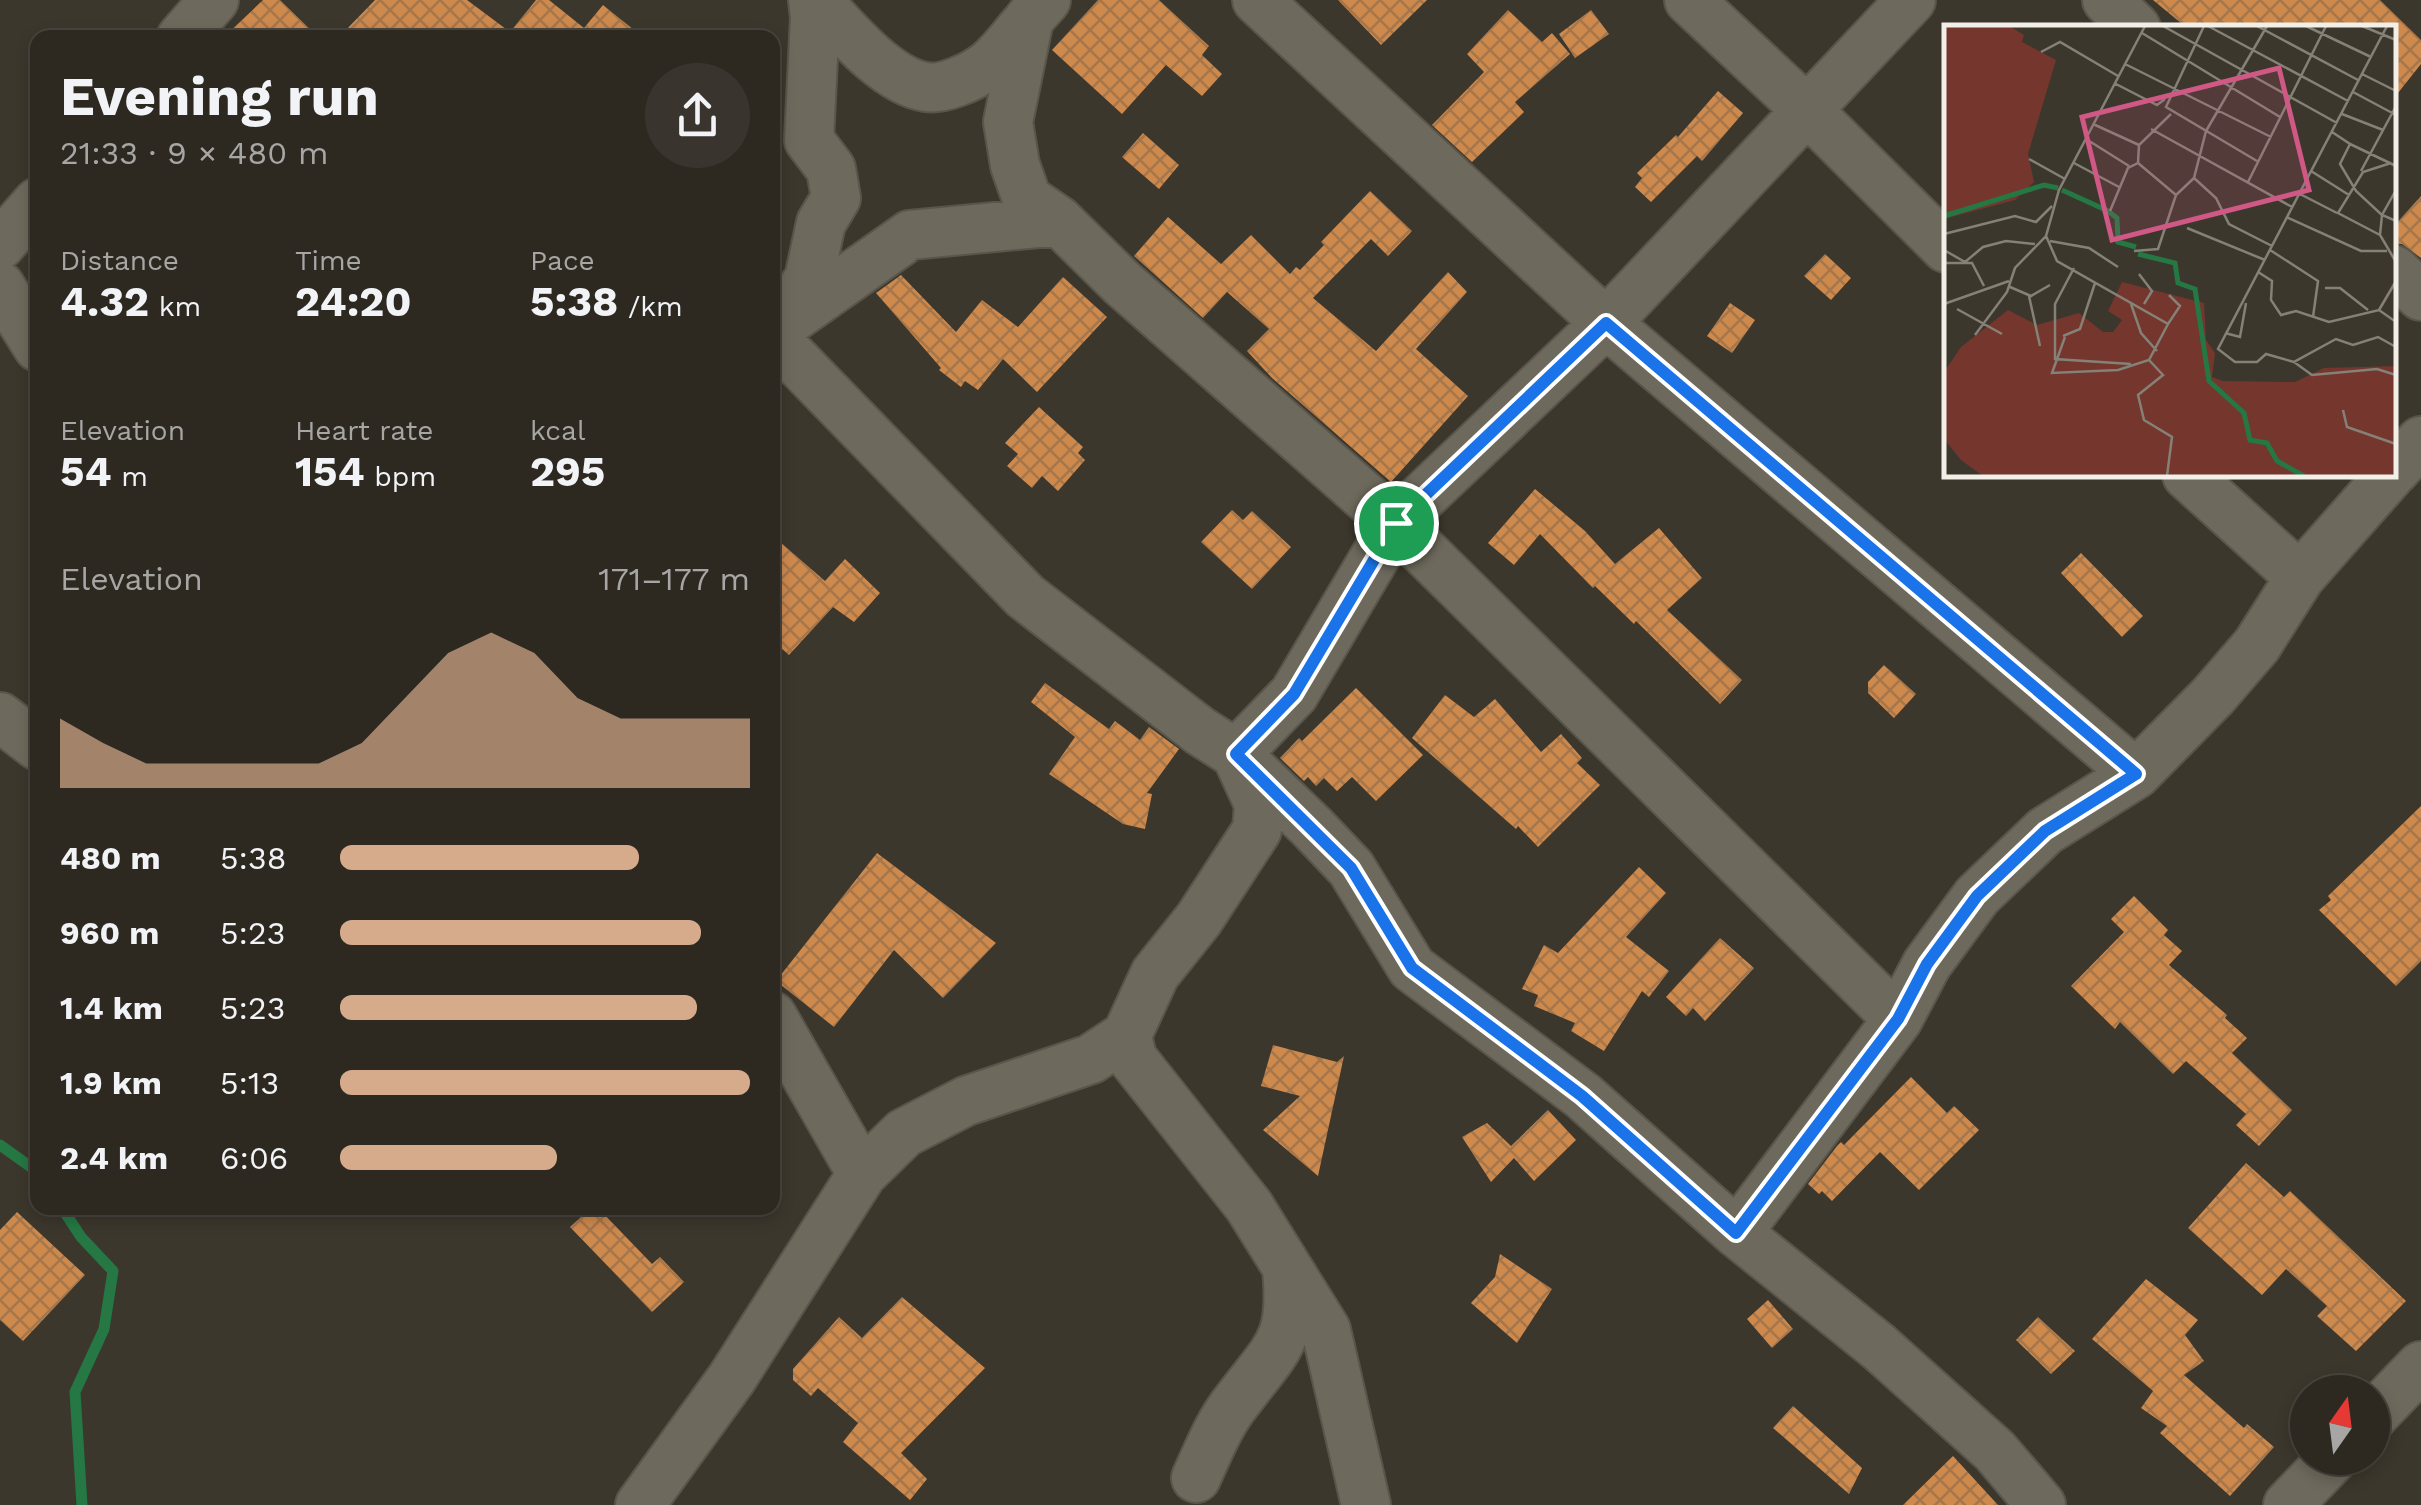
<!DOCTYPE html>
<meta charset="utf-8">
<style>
:root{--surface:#2d2921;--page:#39352e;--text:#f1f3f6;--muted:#a7a6a5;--line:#48453f;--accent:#d6ab8b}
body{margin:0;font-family:"Work Sans",sans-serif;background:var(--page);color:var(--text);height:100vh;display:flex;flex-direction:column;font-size:38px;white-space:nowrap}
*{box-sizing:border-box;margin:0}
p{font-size:32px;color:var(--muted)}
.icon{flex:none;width:55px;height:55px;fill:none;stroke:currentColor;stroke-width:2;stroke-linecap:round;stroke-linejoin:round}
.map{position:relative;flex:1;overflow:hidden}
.sheet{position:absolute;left:30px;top:30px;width:750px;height:1185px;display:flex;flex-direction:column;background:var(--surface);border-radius:20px;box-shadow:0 5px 15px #0003,0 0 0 2px var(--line)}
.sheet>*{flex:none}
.needle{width:65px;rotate:14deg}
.buttons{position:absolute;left:2290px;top:1375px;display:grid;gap:20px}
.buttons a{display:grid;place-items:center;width:100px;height:100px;border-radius:50%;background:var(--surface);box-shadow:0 5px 15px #0003,0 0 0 2px var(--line);font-size:50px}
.pin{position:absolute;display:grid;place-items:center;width:85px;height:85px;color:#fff;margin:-42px;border:5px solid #fff;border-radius:50%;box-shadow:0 2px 10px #0007}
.round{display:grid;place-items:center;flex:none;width:105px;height:105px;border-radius:52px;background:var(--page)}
.head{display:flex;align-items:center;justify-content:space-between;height:170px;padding:0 30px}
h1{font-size:55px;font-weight:700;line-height:75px}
.stats{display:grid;grid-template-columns:repeat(3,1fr);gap:15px;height:170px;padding:10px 30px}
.stats div{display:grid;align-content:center}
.stats b{font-size:42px;font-weight:700}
.stats small{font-size:28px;font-weight:400}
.stats p{font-size:28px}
.chart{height:280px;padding:20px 30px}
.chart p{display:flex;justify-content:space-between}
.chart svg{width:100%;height:180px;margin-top:10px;fill:var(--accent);opacity:.7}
ul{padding:0 30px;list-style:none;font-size:32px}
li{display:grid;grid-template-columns:160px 120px 1fr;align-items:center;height:75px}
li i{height:25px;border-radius:12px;background:var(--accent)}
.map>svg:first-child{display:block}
</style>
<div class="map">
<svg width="2421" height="1505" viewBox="0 0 2421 1505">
<defs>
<pattern id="building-cross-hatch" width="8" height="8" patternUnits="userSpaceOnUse" patternTransform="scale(2.5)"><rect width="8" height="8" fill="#ce894d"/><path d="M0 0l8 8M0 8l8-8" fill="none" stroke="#a6764b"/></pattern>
</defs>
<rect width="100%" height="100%" fill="#3c372c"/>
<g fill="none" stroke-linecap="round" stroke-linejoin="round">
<path stroke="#257843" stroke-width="11" d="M0,1145l38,27
M62,1208l19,29 32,34 -9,58 -29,63 7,113"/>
</g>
<path fill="url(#building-cross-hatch)" d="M263,0h17l39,38h-96z
M375,0h92l43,32 26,-32h13l35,28 19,-23 41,33h-306z
M1098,0h61l50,46 -7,9 20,19 -20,22 -36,-31 -44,49 -70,-64z
M1338,0h89l-46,45z
M2153,0h227l41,40v24l-27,34v-70h-207z
M1508,10l34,32 10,-9 18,21 -55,48 9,10 -52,50 -40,-37 52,-53 -17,-18z
M1591,10l18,24 -34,24 -16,-24z
M1718,91l25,22 -41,48 -5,-5 -46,46 -16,-15 7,-9 -5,-5 39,-38 2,2z
M1143,133l36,32 -20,24 -37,-32z
M1370,191l42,40 -24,25 -17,-17 -58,59 63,53 72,-79 19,20 -51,57 52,47 -77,86 -119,-104 -25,-27 22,-22 -42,-37 -24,26 -69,-62 34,-39 53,47 30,-29 39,39 6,-7 4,3 24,-25 -3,-3z
M2421,196v62l-19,-14 -8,-1v-17z
M1825,254l26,24 -20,22 -27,-24z
M901,275l55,57 26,-32 36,27 45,-50 44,40 -70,75 -34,-33 -25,31 -13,-9 -4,6 -22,-17 2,-2 -65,-75z
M1730,303l25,17 -23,33 -25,-17z
M1039,407l44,40 -5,6 7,7 -27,31 -16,-15 -10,12 -25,-22 11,-12 -13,-11z
M1535,489l50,42 30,33 44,-36 43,50 -35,32 75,70 -22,24 -84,-83 -2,3 -39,-38 -2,2 -53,-54 -26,31 -26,-22z
M1232,510l11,10 9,-9 39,36 -39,42 -51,-47z
M772,535l53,46 20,-22 35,34 -26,29 -21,-15 -44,48 -17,-15z
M2081,553l62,63 -21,21 -61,-64z
M1884,665l32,29 -22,24 -26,-25v-11z
M1045,683l64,46 6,-8 25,19 9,-13 30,22 -32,44 5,1 -7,35 -22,-5 -74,-50 26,-37 -44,-35z
M1356,688l67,67 -47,46 -24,-24 -15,14 -13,-13 -8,8 -8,-9 -4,4 -24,-23 19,-20 3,3z
M1445,695l29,22 21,-18 46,53 20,-18 21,24 -5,5 23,22 -62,62 -20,-21 -2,3 -104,-91z
M2421,806v155l-25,25 -77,-76 12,-10 -3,-4z
M877,853l119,90 -53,55 -49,-48 -60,77 -58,-46z
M1639,867l27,26 -40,44 43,34 -20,26 -7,-6 -38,60 -33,-20 4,-8 -41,-17 4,-11 -16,-6 22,-44 14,8z
M2134,896l34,34 -4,5 18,16 -13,14 58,50 -2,3 22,20 -15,15 60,57 -33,36 -23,-21 10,-11 -60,-53 -13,13 -53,-52 -5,7 -44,-43 53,-54 -13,-13z
M1720,938l34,30 -49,53 -12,-13 -7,8 -20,-19z
M1273,1045l64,17 7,-6 -26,120 -55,-46 37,-34 -39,-10z
M1911,1077l36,36 7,-7 25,24 -60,60 -39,-38 -48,49 -10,-10 -3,3 -11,-10 29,-38 4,-4 3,3z
M1548,1110l28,30 -42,41 -20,-23 -23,24 -29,-45 25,-14 24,23z
M2246,1163l38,34 6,-6 116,110 -50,50 -39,-35 10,-10 -41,-37 -24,26 -74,-67z
M591,1208h7l54,56 8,-7 24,25 -32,30 -82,-85z
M17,1212l68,63 -62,66 -23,-21v-90z
M1500,1254l52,35 -35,54 -46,-40 24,-26z
M2146,1279l52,41 -13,15 19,26 -20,14 60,53 3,-4 27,23 -44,49 -70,-63 7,-7 -26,-18 12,-17 -61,-52z
M902,1297l83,71 -84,85 26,26 -17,21 -67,-58 15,-19 -40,-35 -7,8 -18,-16v-11l46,-52 23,21z
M1768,1300l25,29 -21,19 -25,-29z
M2038,1317l37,34 -24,23 -35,-34z
M1793,1406l69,62 -13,26 -76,-66z
M1953,1456l45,49h-95z"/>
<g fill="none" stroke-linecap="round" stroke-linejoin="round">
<defs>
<path id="minor" d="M817,0c26,28 69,81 109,87 16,3 44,-9 58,-19 16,-11 30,-32 43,-46
M1046,0l-17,19 -21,103 7,43 12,34 32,22 63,62 273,240 503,496
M1257,0l349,323 530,451
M1689,0l120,112 137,136
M2107,0l29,28
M181,38l33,-38
M0,245l38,-43
M2394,270l27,26
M0,286l38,61
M788,321l122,-86 149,-14
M772,330l37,-51 12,-56 15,-25 -5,-29 -22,-29 6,-123 -2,-17
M772,336l253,260 175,135 36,23 76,73 39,41 61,100 171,128 154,137 142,114 116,104 46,54
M2394,471l27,-30
M2187,475l113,102
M0,717l38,29
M772,1016l90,158
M1127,1035l5,23 117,148 77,124 40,175
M1737,1233l161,-214 29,-55 50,-68 68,-65 91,-57 77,-78 44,-51 43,-68 90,-102
M2372,1417l49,-51
M1196,1478c12,-26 23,-55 41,-77 41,-55 57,-59 50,-133
M640,1505l92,-127 130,-204 42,-41 62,-32 125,-42 36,-24 28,-61 44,-55 58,-89 2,-26 -23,-50 58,-60 101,-171 211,-200 305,-323
M2288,1505l45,-47"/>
</defs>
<use href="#minor" stroke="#59554b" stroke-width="52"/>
<use href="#minor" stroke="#6d695c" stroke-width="48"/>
</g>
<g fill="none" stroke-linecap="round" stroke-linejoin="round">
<defs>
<path id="route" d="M1606,323l530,451 -91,57 -68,65 -50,68 -29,55 -162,214 -154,-137 -170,-128 -61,-100 -115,-114 58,-60 102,-171z"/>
</defs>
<use href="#route" stroke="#fff" stroke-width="20"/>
<use href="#route" stroke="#1a73e8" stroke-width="12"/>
</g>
<g transform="translate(1944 25)">
<rect width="452" height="452" fill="#3c372c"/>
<path d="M0,2h67l13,8 -2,7 34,18 -28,94 6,28 -19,18 -71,19zM178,257l82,21 2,37 9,13 -3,24 11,4 72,1 29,-14 72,-2v110h-413l-22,-16 -17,-21v-67l17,-25 47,-37 29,15 42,-12 24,19h10l9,-12 -14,-9z" fill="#74362d"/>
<path fill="none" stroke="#257843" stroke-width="5" d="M118,165l46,21 9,7 1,24 18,5M0,191l100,-31 14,3M194,229l37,9 3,20 17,6 14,92 35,32 6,27 17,3 10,18 27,15"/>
<path fill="none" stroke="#858177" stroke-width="2.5" d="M219,1l174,97M260,1l-38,81 91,54M264,1l140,75M313,1l101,54M362,1l65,31M418,1l34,14M198,8l138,84M97,27l19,-10 58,34M181,39l146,73M418,49l34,17M170,58l43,22 8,-6M409,67l43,23M398,89l41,16M149,99l46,21M207,104l141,78M388,107l18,12 -10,20 16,27 26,24 -2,20 16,27M142,114l43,27M406,119l46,22M85,134l36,20M130,138l45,24M194,138l38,32M367,146l38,24M417,146l35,-65M250,153l22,20 13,26 43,22M304,157l78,-156M452,165l-14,25 14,6M354,168l39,20M166,186l18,-43 10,-5 1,-18 32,-31M342,192l75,34h26M243,203l78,32M0,209l71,-18 21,6 16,-16M436,210l-42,-22 25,-41 28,-9M102,211l11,25 111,63 -19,36 -31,10 -66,3 13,-36M106,216l39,7 29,19M0,225l21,12 18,-15 23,-6 29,3M326,225l48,31 -5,36M190,226l24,-2 18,-54 18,-17 12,-47 61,-105M0,238h28l12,23M130,243l-19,36v55l76,5M314,247l14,9 -1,19 10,15 15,-4 33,11 50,-12 17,12M195,249l13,17 -8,13M66,262l21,9 19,-11M381,263h15l28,22M85,271l11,50M0,279l65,-23M187,279l10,29 16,18M13,284l45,25M435,285l17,-29M224,299l12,-18 -11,-11M281,308l15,4 6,-34M31,310l32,-43 8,-24 31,-32 13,-46 86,-164M119,311l17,-7 15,-46M452,322l-18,-10 -25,8 -17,-6 -42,23 18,13 65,-6 19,6M205,335l14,15 -25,20 6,25 28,17 -5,39M350,337l-28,-8 -9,8h-22l-17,-13 169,-323M399,385l4,17 49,17"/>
<path fill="#d05885" fill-opacity="0.15" stroke="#d05885" stroke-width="5" d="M335,43l30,122 -197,50 -30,-123z"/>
<rect width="452" height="452" fill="none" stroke="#f2efe8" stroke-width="5"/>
</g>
</svg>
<div class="buttons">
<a><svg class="needle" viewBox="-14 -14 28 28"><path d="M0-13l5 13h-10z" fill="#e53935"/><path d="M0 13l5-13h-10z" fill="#a7a6a5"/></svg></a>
</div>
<div class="pin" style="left:1396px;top:523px;background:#1e9e55"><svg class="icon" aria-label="arrive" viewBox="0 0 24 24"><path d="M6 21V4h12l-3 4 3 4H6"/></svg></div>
<section class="sheet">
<div class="head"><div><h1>Evening run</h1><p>21:33 · 9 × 480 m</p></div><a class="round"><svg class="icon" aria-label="share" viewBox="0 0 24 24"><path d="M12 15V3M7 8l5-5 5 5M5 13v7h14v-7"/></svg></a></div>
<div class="stats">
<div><p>Distance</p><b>4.32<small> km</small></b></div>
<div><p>Time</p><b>24:20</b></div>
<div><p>Pace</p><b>5:38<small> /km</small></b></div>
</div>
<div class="stats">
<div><p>Elevation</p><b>54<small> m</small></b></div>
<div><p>Heart rate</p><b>154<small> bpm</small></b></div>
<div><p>kcal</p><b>295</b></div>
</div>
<div class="chart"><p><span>Elevation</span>171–177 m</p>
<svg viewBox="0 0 160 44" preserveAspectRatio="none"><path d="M0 44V27L10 33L20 38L30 38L40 38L50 38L60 38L70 33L80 22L90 11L100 6L110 11L120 22L130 27L140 27L150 27L160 27V44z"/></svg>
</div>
<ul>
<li><b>480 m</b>5:38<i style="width:73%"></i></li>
<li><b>960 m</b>5:23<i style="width:88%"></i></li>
<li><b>1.4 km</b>5:23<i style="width:87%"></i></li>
<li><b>1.9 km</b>5:13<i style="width:100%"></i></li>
<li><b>2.4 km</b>6:06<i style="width:53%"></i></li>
</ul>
</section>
</div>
